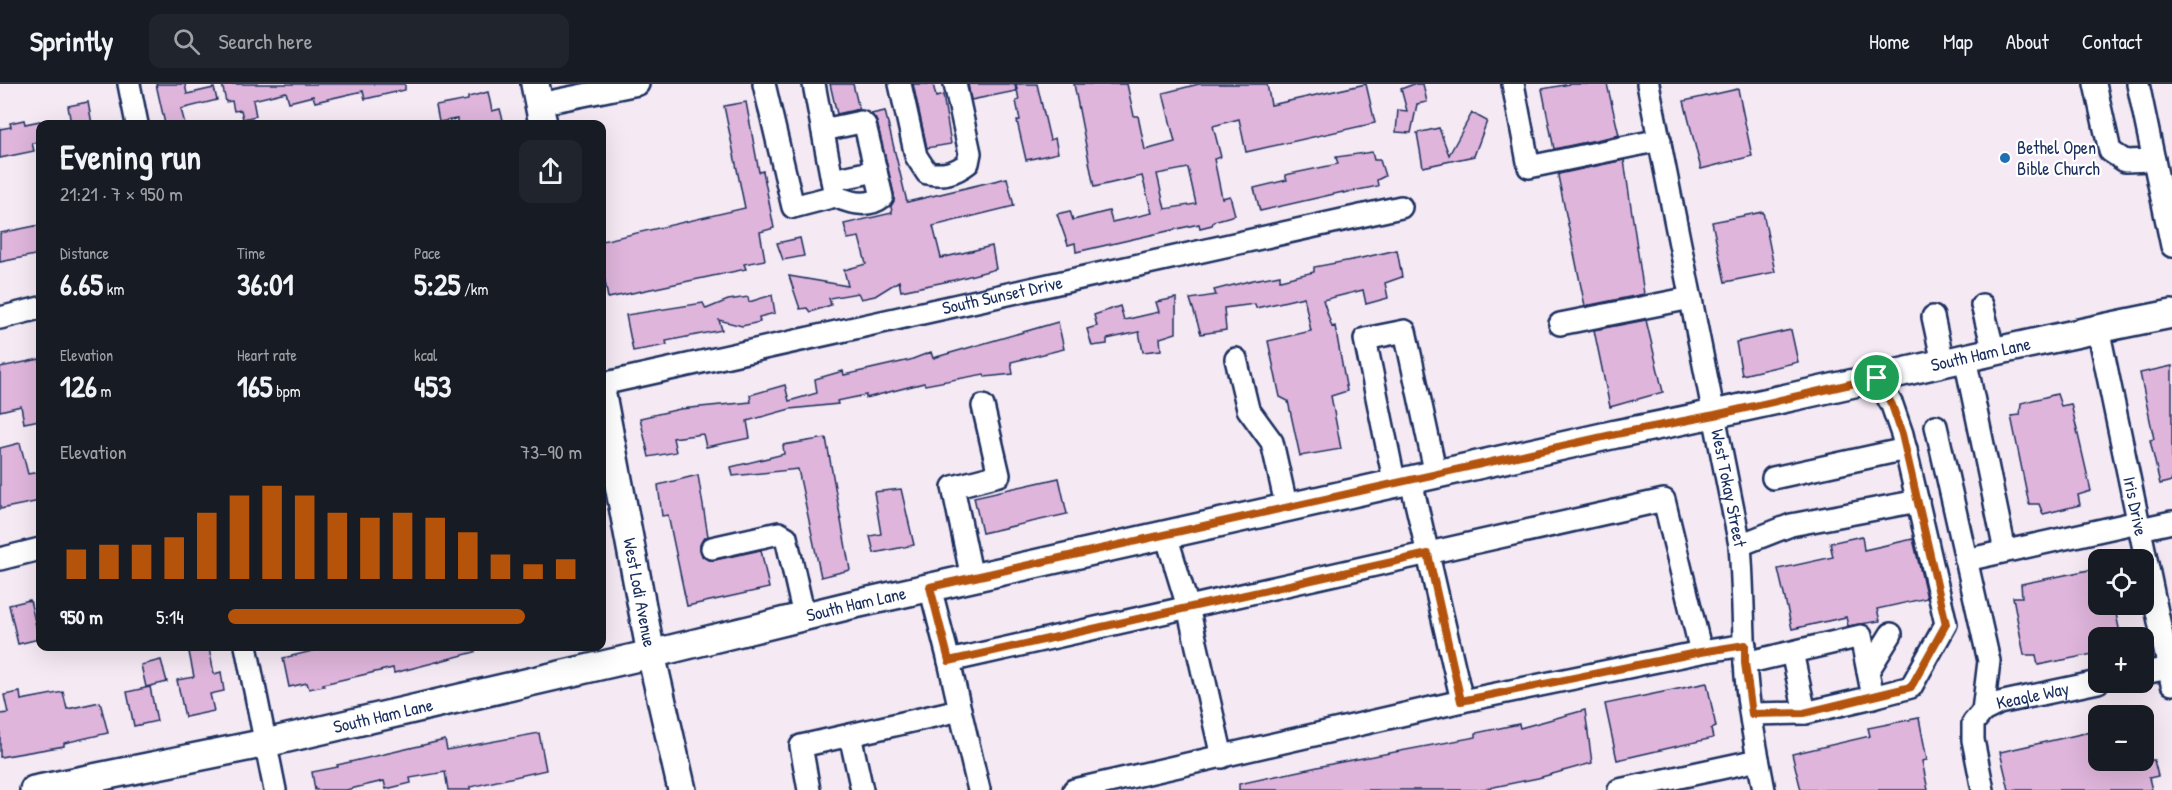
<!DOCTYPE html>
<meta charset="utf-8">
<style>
:root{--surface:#171b24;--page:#20242c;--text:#f1f3f6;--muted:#9ea1a6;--line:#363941;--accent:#b45309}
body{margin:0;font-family:"Patrick Hand",sans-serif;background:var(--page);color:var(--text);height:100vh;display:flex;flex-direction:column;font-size:22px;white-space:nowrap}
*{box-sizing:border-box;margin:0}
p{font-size:20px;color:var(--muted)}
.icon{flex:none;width:33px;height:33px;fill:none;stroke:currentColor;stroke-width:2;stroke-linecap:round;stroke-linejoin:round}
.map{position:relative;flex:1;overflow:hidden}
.side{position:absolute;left:36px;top:36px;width:570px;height:531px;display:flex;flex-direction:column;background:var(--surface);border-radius:12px;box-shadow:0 6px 24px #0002}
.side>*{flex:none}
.buttons{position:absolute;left:2088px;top:465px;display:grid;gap:12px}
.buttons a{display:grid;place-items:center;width:66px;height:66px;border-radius:12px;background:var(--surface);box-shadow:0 6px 24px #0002;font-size:30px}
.pin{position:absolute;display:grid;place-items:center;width:51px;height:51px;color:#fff;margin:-26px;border:3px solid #fff;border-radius:50%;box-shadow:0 2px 6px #0007}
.round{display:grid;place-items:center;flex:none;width:63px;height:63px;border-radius:12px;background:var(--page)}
.summary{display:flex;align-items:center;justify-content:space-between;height:102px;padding:0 24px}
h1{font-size:33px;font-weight:700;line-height:45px}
.stats{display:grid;grid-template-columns:repeat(3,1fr);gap:9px;height:102px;padding:6px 24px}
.stats div{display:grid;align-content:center}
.stats b{font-size:30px;font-weight:700}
.stats small{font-size:16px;font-weight:400}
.stats p{font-size:16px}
.chart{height:168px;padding:12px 24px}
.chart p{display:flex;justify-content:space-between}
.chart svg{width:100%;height:108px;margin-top:6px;stroke:var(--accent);stroke-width:6}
ul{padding:0 24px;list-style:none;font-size:20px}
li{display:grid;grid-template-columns:96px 72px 1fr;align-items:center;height:45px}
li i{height:15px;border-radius:8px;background:var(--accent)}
header{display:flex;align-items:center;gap:36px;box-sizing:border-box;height:84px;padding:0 30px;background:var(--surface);border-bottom:2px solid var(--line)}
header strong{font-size:28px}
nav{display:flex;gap:33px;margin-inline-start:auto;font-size:21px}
.search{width:420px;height:54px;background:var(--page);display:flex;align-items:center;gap:15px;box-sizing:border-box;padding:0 21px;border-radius:12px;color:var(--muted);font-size:22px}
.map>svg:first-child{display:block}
</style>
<header>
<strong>Sprintly</strong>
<div class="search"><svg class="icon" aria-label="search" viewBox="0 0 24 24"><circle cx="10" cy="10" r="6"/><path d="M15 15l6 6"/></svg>Search here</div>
<nav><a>Home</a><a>Map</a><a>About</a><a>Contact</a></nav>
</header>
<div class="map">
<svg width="2172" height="706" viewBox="0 0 2172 706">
<rect width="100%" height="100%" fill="#f5e9f4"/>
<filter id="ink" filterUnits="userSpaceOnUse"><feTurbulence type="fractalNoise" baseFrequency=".0167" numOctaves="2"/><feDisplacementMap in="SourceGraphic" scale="12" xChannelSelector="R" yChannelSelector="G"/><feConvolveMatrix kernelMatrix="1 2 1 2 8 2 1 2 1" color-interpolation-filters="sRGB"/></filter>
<g filter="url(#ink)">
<path fill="#dfb5db" stroke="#1b2f5e" stroke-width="1.5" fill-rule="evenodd" d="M156,0h29l2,10 27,-6 3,12 -36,9 4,15h-20z
M222,0h183v6l-40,9 -2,-8 -48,11 -2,-6 -24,6 -3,-10 -33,8 3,16 -13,3 -2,-9 -7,1 -2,-10 -6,1z
M830,0h23l6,25 -22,5z
M913,0h20l3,13 7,-2 8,49 -24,4z
M968,0h47l1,7 -45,9z
M1016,0h21l13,56 5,-2 3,15 -32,7 -9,-39 3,-1 -4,-19 3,-1z
M1074,0h53l7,32h4l7,34 30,-8 -12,-49 36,-9h68l4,21 95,-21 9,39 -129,29 -7,-33 -26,7 8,31 -7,2 8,39 8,-2 5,19 -21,6 -2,4 -12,3 -1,-4 -123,28 -1,-9 -7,2 -11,-31 13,-3 3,9 36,-9 3,11 40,-9 -10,-37 -48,11zM1188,84l8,36 -31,5 -8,-35z
M1414,0h9l4,18 -10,2 -6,29 -15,-1 2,-22 9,1 -6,-22z
M1570,0h37l12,51 -65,14 -12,-60z
M1738,5l14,67 -51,13 -17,-68z
M488,8l4,19 8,-2 4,15h-47v-5l-18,3 -3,-16 32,-6v-3z
M88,18l4,22h-21l-3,-18z
M746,18l13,70 4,-1 11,57 -14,4 5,28 -21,4 2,5 -138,29 -6,-32v-25l143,-33 -21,-102z
M885,27l22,91 100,-24 7,28 -81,20 8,32 51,-12 4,23 -42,11 -53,11 -2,-10 -24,15 -14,3 -3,-6 -29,5 2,7 -21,7 -3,-4 -7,1 -11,-33 59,10 -4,-16 22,-6 -7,-27 -11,2 -4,-15 48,-11 -1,-7 3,-5v-7l-17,-72 -6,-8z
M1472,29l15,8 -13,35 -51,11 -6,-34 22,-5 10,27z
M24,36l1,4 15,-3v20l-8,2 2,8 -34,7v-29l11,-2 -1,-4z
M1372,68l2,8h6l5,16 -8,4 1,6 -35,7v-1l-83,19 -6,-23 33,-8 -2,-5 53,-11 -2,-7z
M1624,76l20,134 -59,12 -27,-130 1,-2z
M1763,128l12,60 -50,10 -13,-60z
M40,141v29l-40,8v-29z
M800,154l4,18 -21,4 -6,-17z
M1397,166l5,27 -17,6 3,15 -22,6 -3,-14 -40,10 9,27 3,-1 12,65 -16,5 10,53 -41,7 -12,-55 -8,-4 -12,-56 43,-10 -7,-34 -48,11 -1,-4 -31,4 2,22 -25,4 -11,-35 26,-4 -2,-5 39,-10 27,-5v5l34,-8v-5l43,-8z
M772,211l3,18 -16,4 1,5 -18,4 -23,-6 3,10 -56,11 1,4 -34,6 -7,-36 77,-12 3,6 22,-9 20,-3 1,5z
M1176,214v35l-16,5 1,12 -18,2 -4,-20 -32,7v5l-15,2 -5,-17 10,-3 -3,-11 26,-9 4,14 35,-8 -3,-10z
M1646,236l17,72 -53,15 -16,-77z
M1058,238l6,27 -53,13 2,12 -28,3 -1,-3 -59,11 -1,-2 -58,15v-3l-29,6 1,3 -48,5 -43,12 3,17 -44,9 -3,-13 -30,4 3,14 -27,5 -9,-39 40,-9 71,-7 -1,-7 35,-10 4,16 28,-8 -2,-14 28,-8 1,4 66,-15 21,-8 2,6z
M1791,246l7,32 -56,13 -6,-33z
M40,275v61l-16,3 -3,-17 -21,5v-44z
M2172,282v115l-12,3 -10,-44 4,-1 -14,-66z
M2057,310l4,12 10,-2 20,87 -13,4 2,10 -37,9 -4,-10h-10l-18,-88 9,-1 1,-12z
M826,354l24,132 -29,7 -23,-108 -65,7 -2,-9 53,-13 -1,-9z
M20,359l8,31 12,-2v29l-40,8v-61z
M698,391l10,61 -5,3 -3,6 2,11 6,4h7l46,-10 8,38 -82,18 -19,-91 -6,1 -4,-31z
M1059,394l8,36 -85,19 -8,-36z
M901,405l13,56 -40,8 -4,-17 11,-2 -7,-42z
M1862,452l2,14 49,-11 14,59 -50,11 3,12 -32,5 -2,-9 -54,12 -14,-60 55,-12 -3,-14z
M2094,485l4,18v17h16l7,34h-23v15l-60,12 -2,-10h-12l-11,-58h9l-1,-13z
M30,516l9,39 -21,5 -9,-39z
M333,562h142v6l-81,21 -1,-5 -70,16 1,2 -15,3 -2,-6 -18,4 -6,-29z
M209,564l5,26 7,-2 3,19 -14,3 4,17 -29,6 -8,-37 17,-3 -5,-25z
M161,576l6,22 -21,5 -5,-22z
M1707,599l9,44 -5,2 2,9 -96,22 -12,-56z
M150,603l7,34 -23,5 -7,-34z
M20,608l1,8 42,-8 4,17 33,-7 8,31 -44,10v3l-64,11v-43l8,-1 -4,-18z
M1585,626l7,53 -54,15 -59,12h-240v-6l97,-21 140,-26v-4l43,-9 1,4z
M1919,634l8,42 -5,1 6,29h-127l-9,-36 78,-18 -2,-8z
M2090,648l2,13 6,-1v16h56l4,16 -9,2 3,12h-143l-9,-38z
M539,649l7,37 -76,17v3h-22l-3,-18 -35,6 1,5 -25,6 -2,-8 -38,9h-31l-3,-18 26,-5 -1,-2 108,-25 2,10z"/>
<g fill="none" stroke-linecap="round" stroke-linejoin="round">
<defs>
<g id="minor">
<path d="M129,0l8,40"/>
<path d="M764,0l29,123 42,-11 -21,-112"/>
<path d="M900,0l16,72 11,17c17,3 28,0 41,-10l2,-10 -15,-69"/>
<path d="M1513,0l16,83 131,-27"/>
<path id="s1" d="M1648,0l92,461c3,38 3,77 5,116 2,43 11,87 19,129"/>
<path d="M2095,0l15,67 15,10 29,-1"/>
<path d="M2138,0l34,162"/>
<path d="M539,20l99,-20"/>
<path d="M823,46l38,-8 4,3 17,72c-14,11 -32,6 -47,-1"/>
<path d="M832,96l44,-9"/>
<path d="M1982,221l12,47"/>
<path d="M1933,233l10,46"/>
<path d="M0,234l40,-10"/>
<path d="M1560,240l131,-26"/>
<path id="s2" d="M2098,244l74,356"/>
<path d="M1965,274l40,193"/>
<path d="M1236,275l12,50 24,33 15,67"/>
<path id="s3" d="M602,300l799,-177"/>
<path d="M1936,342l53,235 -6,50"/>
<path d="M1773,394l133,-29"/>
<path d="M1395,401l-30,-146 40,-8 31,144"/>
<path d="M2140,445l32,-7"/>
<path d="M1166,451l22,72 34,150"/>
<path d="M1740,461l51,-20 127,-24"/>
<path d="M712,464l67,-15 7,4 18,79"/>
<path d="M0,475l40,-10"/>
<path d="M1966,476l172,-38"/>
<path d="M972,494l-19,-91 46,-12 -16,-69"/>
<path d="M930,503l19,74"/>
<path d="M246,562l29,144"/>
<path d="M1701,568l44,-7"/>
<path d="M1745,579l116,-27 12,61 -68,16 -13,-61"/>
<path d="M1868,587l23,-37"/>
<path d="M2144,589l25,-5"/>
<path d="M1873,613l38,-10 35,-63 -44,-190 -10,-29 -15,-27"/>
<path d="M960,626l19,80"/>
<path d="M1752,630l53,-1"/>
<path d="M809,706l-8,-44 49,-11"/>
<path d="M862,706l-12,-55 110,-25 -11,-49 715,-161 37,152 -239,49"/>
<path d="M1074,706l388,-89 -51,-220"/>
<path d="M1619,706l139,-30"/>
<path id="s4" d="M1983,706l-10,-50v-17l10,-12 16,-8 99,-21"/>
</g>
<g id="major">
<path d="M535,0l8,40"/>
<path id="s5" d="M602,311l49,259 31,136"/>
<path id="s6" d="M34,706l232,-47 385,-89 200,-49 765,-171c186,-36 370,-84 556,-120"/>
</g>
</defs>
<use href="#minor" stroke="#1b2f5e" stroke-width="26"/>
<use href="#major" stroke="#1b2f5e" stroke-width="32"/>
<use href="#minor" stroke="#fff" stroke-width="21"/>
<use href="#major" stroke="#fff" stroke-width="27"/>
</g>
</g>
<g fill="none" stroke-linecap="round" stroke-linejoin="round" filter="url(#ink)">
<defs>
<path id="route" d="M1877,294l15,27 10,29 44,190 -35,63 -107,26 -52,1 -7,-51v-18l-44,7 -240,49 -33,-147 -479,107 -19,-74 686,-153 99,-19z"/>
</defs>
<use href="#route" stroke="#fff" stroke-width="12"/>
<use href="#route" stroke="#b45309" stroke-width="8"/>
</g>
<circle fill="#1f6fb2" stroke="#fff" stroke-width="2" cx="2005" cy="74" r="6"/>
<g text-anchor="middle" stroke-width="4.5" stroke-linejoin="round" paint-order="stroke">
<g font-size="18" fill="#1b2f5e" stroke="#fff" text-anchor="start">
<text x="2017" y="70">Bethel Open<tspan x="2017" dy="21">Bible Church</tspan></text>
</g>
<g font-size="18" fill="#1b2f5e" stroke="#fff">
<text dy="6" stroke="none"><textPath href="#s3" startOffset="410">South Sunset Drive</textPath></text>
<text dy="6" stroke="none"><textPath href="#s6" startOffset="1995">South Ham Lane</textPath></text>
<text dy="6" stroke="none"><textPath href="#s1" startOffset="412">West Tokay Street</textPath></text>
<text dy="6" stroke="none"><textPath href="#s2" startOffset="182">Iris Drive</textPath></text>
<text dy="6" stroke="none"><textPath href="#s5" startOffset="201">West Lodi Avenue</textPath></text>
<text dy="6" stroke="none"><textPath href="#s6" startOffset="843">South Ham Lane</textPath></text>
<text dy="6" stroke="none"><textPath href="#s4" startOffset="136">Keagle Way</textPath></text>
<text dy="6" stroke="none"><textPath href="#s6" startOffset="357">South Ham Lane</textPath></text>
</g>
</g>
</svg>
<div class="buttons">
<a><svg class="icon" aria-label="locate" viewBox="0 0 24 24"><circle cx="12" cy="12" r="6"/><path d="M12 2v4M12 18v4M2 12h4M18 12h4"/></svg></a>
<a>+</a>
<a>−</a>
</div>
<div class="pin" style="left:1877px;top:294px;background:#1e9e55"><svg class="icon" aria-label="arrive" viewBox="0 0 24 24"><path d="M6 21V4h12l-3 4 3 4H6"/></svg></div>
<section class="side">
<div class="summary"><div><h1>Evening run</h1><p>21:21 · 7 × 950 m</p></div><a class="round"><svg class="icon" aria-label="share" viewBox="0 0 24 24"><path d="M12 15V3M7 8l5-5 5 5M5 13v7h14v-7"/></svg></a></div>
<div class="stats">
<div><p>Distance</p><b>6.65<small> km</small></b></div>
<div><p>Time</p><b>36:01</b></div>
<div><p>Pace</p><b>5:25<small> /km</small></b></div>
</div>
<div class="stats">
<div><p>Elevation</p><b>126<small> m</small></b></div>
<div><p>Heart rate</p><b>165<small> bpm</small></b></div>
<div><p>kcal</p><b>453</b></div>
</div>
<div class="chart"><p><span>Elevation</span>73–90 m</p>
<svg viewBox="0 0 160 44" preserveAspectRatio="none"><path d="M5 44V32M15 44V30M25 44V30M35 44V27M45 44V17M55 44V10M65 44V6M75 44V10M85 44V17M95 44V19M105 44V17M115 44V19M125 44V25M135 44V34M145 44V38M155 44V36"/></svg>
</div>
<ul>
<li><b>950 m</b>5:14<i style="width:84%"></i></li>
</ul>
</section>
</div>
